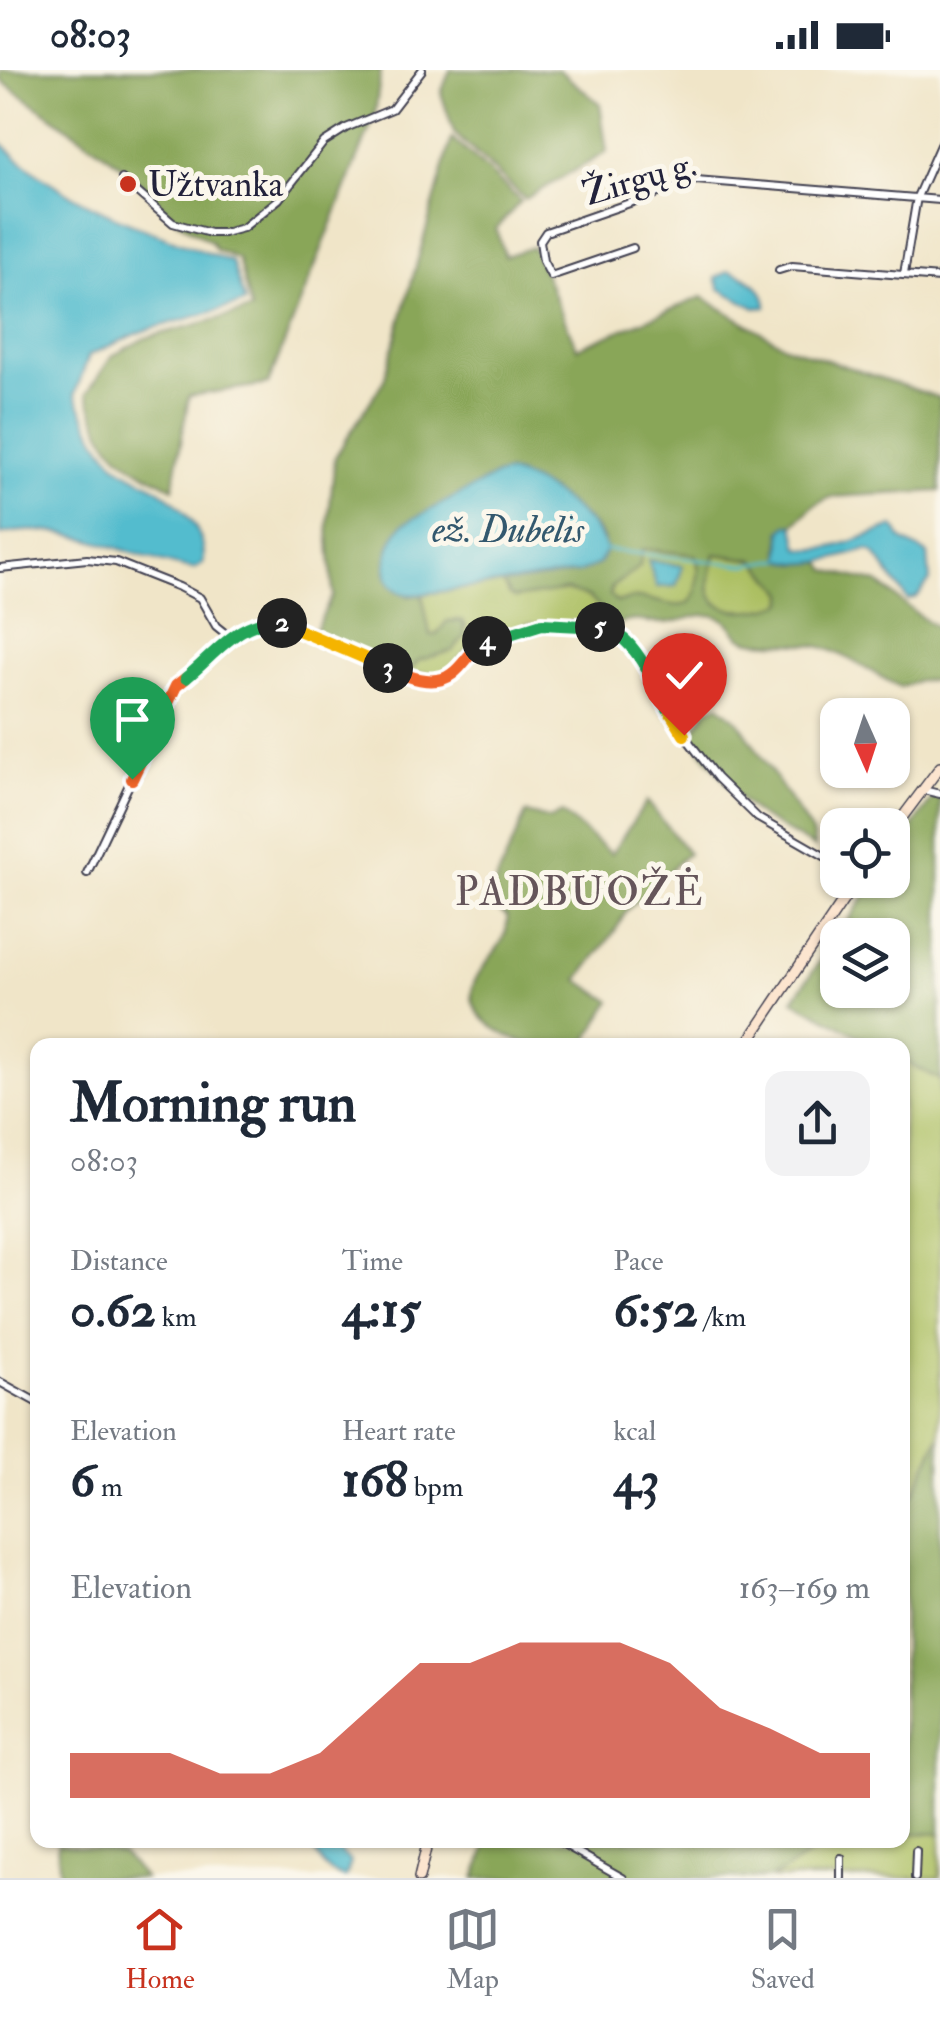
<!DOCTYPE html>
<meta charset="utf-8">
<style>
:root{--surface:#fff;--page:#f2f2f3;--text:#1f2937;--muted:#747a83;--line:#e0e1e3;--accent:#c8321e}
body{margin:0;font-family:"IM FELL Double Pica",serif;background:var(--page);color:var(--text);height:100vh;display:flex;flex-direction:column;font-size:38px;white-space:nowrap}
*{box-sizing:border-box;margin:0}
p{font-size:32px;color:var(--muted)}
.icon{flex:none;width:55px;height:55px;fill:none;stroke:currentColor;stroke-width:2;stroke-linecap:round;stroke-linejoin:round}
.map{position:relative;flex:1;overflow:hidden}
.drawer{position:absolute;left:30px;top:968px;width:880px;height:810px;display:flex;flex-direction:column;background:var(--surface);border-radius:20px;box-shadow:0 2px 8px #0004}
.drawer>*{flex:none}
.needle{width:65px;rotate:177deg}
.fabs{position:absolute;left:820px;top:628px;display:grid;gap:20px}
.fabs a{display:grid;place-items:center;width:90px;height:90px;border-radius:20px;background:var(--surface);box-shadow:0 2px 8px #0004;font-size:50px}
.pin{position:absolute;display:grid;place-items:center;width:85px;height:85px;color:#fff;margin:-102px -42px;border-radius:50% 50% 50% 0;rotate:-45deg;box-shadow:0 0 10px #0007}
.pin .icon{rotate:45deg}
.km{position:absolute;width:50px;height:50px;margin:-25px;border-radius:50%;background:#222;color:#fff;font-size:28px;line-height:50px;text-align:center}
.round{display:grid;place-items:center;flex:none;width:105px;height:105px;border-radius:20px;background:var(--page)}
.head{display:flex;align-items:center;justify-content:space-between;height:170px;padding:0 40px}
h1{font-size:55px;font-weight:700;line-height:75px}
.figures{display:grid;grid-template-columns:repeat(3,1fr);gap:15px;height:170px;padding:10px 40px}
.figures div{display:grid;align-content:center}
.figures b{font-size:50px;font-weight:700}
.figures small{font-size:28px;font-weight:400}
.figures p{font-size:28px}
.chart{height:280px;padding:20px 40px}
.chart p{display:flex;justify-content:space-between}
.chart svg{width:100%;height:180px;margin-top:10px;fill:var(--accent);opacity:.7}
.status{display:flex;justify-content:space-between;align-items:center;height:70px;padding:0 50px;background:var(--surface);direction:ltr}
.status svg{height:28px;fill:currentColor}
.tabs{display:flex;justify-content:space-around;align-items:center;height:140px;border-top:2px solid var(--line);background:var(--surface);font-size:28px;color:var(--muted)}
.tabs a{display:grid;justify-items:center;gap:5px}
.tabs .current{color:var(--accent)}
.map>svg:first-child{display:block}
</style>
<div class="status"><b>08:03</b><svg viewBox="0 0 49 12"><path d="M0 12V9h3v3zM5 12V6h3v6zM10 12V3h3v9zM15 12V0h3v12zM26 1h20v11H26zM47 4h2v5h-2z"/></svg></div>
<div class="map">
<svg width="940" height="1808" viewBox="0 0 940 1808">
<rect width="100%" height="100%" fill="#fbf7ec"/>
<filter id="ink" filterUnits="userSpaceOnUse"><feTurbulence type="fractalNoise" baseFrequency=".01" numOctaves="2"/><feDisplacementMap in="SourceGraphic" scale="20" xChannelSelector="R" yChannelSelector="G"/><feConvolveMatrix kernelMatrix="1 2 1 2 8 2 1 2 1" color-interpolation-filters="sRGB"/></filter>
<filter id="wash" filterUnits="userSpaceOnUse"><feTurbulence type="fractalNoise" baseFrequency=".0048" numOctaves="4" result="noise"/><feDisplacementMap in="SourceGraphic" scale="40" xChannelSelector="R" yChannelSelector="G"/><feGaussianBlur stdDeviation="2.25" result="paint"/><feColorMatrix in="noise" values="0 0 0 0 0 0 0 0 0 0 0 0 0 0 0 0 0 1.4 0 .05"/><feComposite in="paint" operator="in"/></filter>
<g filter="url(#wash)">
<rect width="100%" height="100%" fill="#f0e5c8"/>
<path fill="#acbf62" stroke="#67704e" stroke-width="2.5" d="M641,479l54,6c5,11 3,19 2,31 -5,35 -38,12 -58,12 -9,-1 -14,5 -23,4l-6,-7 2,-9 23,-15z
M715,484l40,6 30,33v10c-17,8 -64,16 -74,-8 -5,-12 2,-29 4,-41z
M503,513l6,12c16,3 24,-1 40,-4 29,-5 51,12 70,33h-92l-55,21 -27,29 -37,-1 11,-13 33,-9 14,-24 -3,-6c-13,-4 -20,4 -27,14l-6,1 -8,-42z
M902,990l38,20v356l-37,80z
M908,1762l32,2v44h-171c13,-6 23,-14 36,-21 28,-15 66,-17 97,-17l1,-7z"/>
<path fill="#89a658" stroke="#56644a" stroke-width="2.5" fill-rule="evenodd" d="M0,0h381l-6,45 -107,269 -79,12 -16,92c-57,-29 -66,-33 -86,-95l25,-37 33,-18 106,-28 -13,-51 -22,-9 -5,-8 -34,-21 -48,-50 -129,-91z
M450,0h109l41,34 7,48 -82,47 -71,-66 -13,-40z
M452,68l69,63 -25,28 9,27 28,-9 44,101 125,-51 83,49 155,52v93l-109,6 -17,8 -20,20 -12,5 -2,21 16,13 25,-3 6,9 51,13 48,38 14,7v52l-23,1 -17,6c-26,-12 -58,-36 -83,-41 -21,-5 -53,-1 -70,-6 -11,-3 -14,-15 -22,-20 -21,-13 -40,3 -61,3 -18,1 -27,-7 -45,1l-31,-27 -21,-7 -53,8 -5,-3 -6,-12 74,-10 27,-33c-18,-29 -75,-71 -109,-64l-86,120 13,-2 8,41h6l11,-14h16l2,15 -13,15 -33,9 -11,13 -94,-41 19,-37 -5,-70 7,-68 49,-77zM642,479l53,6c5,11 3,19 2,31 -5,35 -38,12 -59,12 -8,-1 -13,5 -22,4l-6,-7 2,-8 28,-21zM715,484l40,6 30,33v9c-17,9 -64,16 -74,-7 -5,-12 2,-29 4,-41z
M719,635l20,17 73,111 3,15 -57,-33 -20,-18 -48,-60 18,-28z
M933,727l7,1v282l-37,-20 -1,-15h-27l-82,-45 44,-64 1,54h54v-55h-54l38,-55h16l1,-24z
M647,731l41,52 -61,57 -12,21 -37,49 33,21 -26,44c-15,0 -32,2 -47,0 -28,-3 -76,-28 -64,-62 10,-25 36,-38 33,-67l-20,-14 39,-89 24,6 12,-6 49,41z
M940,1366v398l-37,-1v-317z
M489,1770h373l-55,15 -22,16 -16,7h-294z
M57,1773l65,10 22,25h-84z"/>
<path fill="#52bcce" stroke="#3a6f84" stroke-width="2.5" d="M0,71c60,63 152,91 232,121l13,41 -102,28 -54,24 -14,39c11,25 21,48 40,69 10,11 27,16 40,24 24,14 55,49 48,77l-9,5c-60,-9 -132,-52 -194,-34z
M729,201c16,4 39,18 37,36l-11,1 -35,-19 -4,-11z
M506,403c31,3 93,46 100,77l-7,14 -21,9 -156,21c-48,7 -41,-44 -19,-70l92,-48z
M788,455h6l5,23c29,7 68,-13 95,-22l8,14 26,14 2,26 -13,17 -9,3 -34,-47 -6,-3c-27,6 -61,21 -87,9l1,-29z
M648,490l35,6 -7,20 -19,1z
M308,1770h20l23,22 -5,15c-20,-1 -29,-21 -38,-37z"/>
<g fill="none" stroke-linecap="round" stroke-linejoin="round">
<path stroke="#52bcce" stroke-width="2.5" d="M606,480l140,15 35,-6"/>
</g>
</g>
<g filter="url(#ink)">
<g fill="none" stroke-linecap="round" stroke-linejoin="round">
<defs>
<path id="minor" d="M122,109l51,44 37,10h14l19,-5 36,-29 45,-57 22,-14 46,-19 30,-39
M633,178l-82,28 -8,-15 -3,-20 6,-9 150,-52 244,20
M779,200l13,-4 148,12
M904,204l13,-77 23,-52
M0,498l87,-9 29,3 63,25 21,11 16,28 15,12c10,-7 21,-16 34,-18 15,-1 30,8 43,14 34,14 95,50 130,45 20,-3 25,-24 40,-34 39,-22 120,-37 153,-2l53,92 33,43 41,40 80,46
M923,720l17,4
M87,803l89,-187 55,-48
M0,1312l38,21
M556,1770l67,38
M841,1808v-20
M915,1808l1,-27"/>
<path id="secondary" d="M892,761l48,-64
M746,975l111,-165
M419,1808l9,-38"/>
</defs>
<use href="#minor" stroke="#413f50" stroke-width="10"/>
<use href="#secondary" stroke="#413f50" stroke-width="12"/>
<use href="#minor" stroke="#fff" stroke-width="6"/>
<use href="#secondary" stroke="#fce5cf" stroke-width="9"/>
</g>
</g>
<g fill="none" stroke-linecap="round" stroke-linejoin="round" filter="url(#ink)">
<defs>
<path id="split-1" d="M132,709l44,-93 10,-8"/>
<path id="split-2" d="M186,608c28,-22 57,-64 96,-55"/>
<path id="split-3" d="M282,553l106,45"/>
<path id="split-4" d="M388,598c18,8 46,20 64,6 14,-10 18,-25 35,-33"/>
<path id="split-5" d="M487,571l55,-17 58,3"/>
<path id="split-6" d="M600,557c36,7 52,55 70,85"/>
<path id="split-7" d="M670,642l14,23"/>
</defs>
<use href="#split-1" stroke="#fff" stroke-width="20"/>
<use href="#split-2" stroke="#fff" stroke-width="20"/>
<use href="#split-3" stroke="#fff" stroke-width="20"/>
<use href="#split-4" stroke="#fff" stroke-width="20"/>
<use href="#split-5" stroke="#fff" stroke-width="20"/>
<use href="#split-6" stroke="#fff" stroke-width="20"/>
<use href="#split-7" stroke="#fff" stroke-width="20"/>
<use href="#split-1" stroke="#f0652b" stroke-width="12"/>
<use href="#split-2" stroke="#22a559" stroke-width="12"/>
<use href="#split-3" stroke="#f5b400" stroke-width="12"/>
<use href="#split-4" stroke="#f0652b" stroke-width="12"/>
<use href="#split-5" stroke="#22a559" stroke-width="12"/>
<use href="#split-6" stroke="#22a559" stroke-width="12"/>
<use href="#split-7" stroke="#f5b400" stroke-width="12"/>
</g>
<circle fill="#c8321e" stroke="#fbf7ec" stroke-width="4" cx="128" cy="114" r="10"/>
<g text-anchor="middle" stroke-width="10" stroke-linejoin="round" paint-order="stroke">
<g font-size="35" fill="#22223b" stroke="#fbf7ec">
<text transform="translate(639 108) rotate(-16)" y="12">Žirgų g.</text>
</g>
<g font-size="35" fill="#22223b" stroke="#fbf7ec" text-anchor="start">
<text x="148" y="126">Užtvanka</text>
</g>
<g font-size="38" font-style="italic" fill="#33586e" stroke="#fbf7ec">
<text x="508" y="472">ež. Dubelis</text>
</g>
<g font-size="40" letter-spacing="2.5" fill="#65555a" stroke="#fbf7ec">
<text x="580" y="835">PADBUOŽĖ</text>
</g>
</g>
</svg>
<div class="fabs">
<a><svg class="needle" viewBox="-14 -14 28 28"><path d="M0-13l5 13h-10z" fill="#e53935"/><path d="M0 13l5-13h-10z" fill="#747a83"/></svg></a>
<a><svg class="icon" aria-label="locate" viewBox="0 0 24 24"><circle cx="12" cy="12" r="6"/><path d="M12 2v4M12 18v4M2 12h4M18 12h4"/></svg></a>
<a><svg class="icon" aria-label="layers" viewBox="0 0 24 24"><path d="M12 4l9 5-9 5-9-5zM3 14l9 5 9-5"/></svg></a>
</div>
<div class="pin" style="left:132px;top:709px;background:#1e9e55"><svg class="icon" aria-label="arrive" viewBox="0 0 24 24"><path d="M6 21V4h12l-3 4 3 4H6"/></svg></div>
<div class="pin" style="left:684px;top:665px;background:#d93025"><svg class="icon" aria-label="check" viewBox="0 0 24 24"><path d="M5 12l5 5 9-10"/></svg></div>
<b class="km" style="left:282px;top:553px">2</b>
<b class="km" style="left:388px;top:598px">3</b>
<b class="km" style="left:487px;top:571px">4</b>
<b class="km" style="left:600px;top:557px">5</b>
<section class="drawer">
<div class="head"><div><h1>Morning run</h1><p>08:03</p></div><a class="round"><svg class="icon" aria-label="share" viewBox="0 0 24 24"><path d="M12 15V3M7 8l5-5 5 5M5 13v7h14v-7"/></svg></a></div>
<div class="figures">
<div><p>Distance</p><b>0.62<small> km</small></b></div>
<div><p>Time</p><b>4:15</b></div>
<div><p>Pace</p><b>6:52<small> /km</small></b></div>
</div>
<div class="figures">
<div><p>Elevation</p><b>6<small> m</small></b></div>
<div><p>Heart rate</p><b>168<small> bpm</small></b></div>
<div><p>kcal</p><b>43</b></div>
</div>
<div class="chart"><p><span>Elevation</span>163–169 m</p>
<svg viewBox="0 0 160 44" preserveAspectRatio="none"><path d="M0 44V33L10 33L20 33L30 38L40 38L50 33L60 22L70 11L80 11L90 6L100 6L110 6L120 11L130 22L140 27L150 33L160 33V44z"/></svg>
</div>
</section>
</div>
<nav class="tabs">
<a class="current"><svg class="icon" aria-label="home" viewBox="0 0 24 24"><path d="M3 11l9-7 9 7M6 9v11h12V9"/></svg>Home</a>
<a><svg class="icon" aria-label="map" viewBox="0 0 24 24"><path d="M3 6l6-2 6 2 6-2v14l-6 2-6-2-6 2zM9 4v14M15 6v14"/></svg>Map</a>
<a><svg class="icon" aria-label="saved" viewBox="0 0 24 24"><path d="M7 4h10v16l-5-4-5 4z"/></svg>Saved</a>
</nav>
